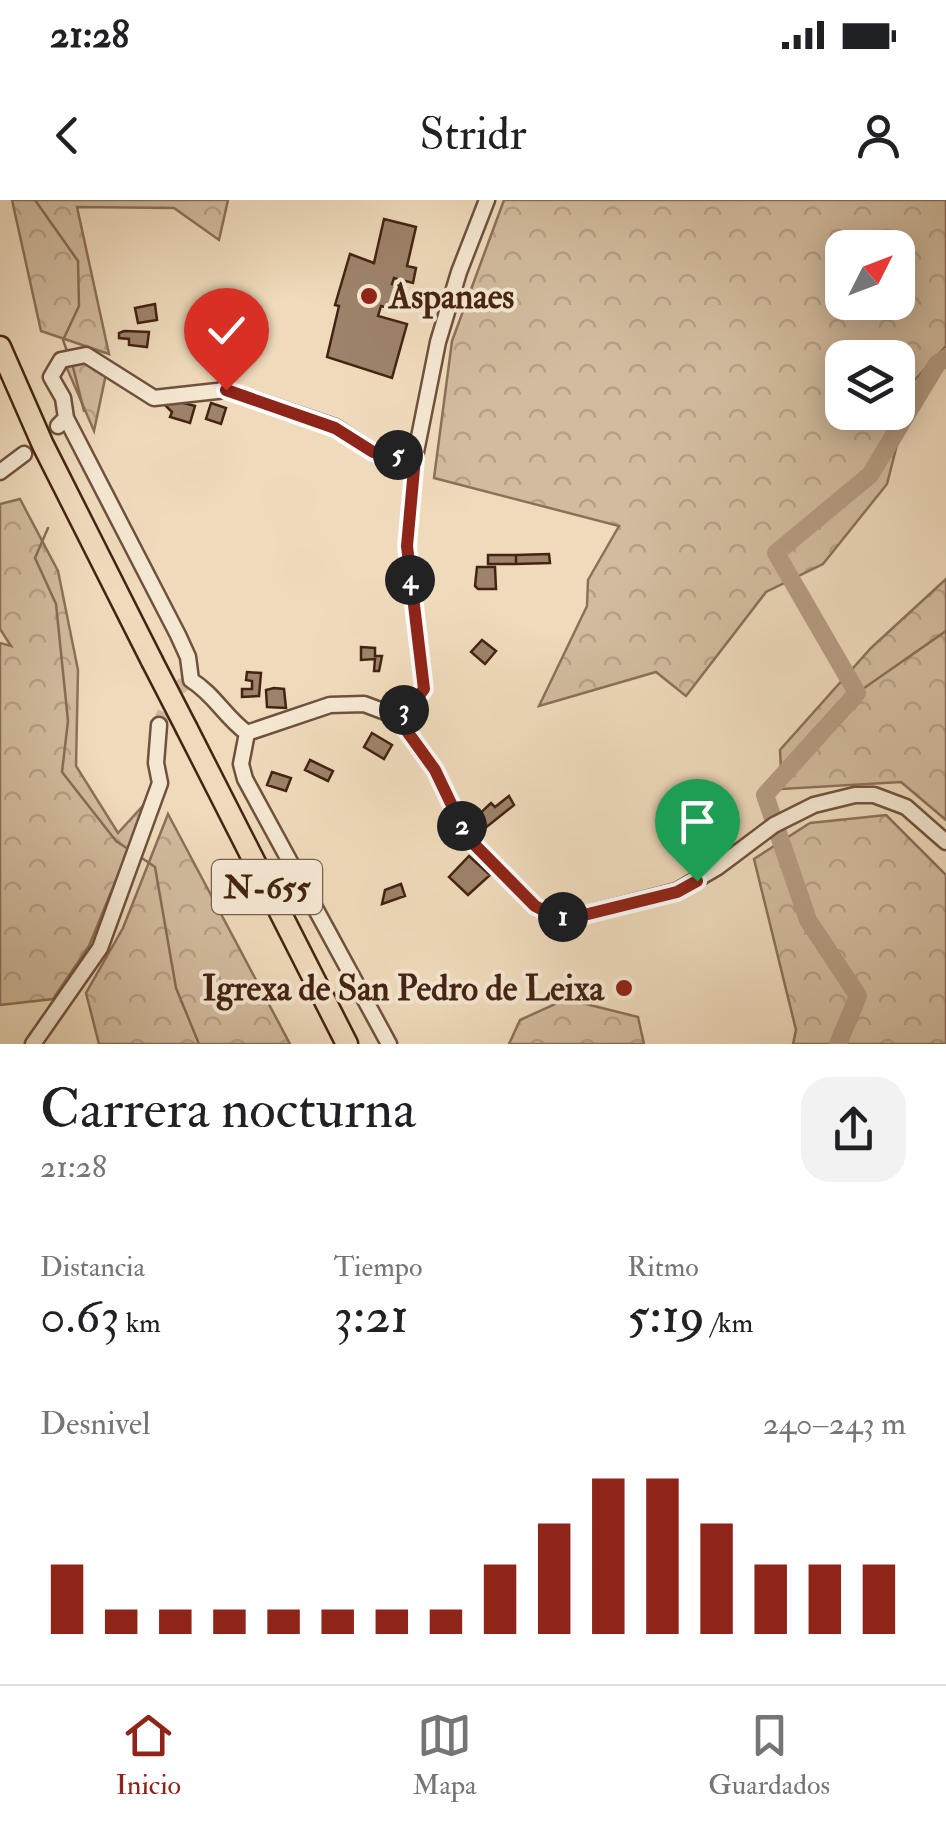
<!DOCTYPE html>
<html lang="es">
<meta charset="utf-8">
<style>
:root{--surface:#fff;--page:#f2f2f2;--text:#202124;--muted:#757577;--line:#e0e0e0;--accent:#8f2418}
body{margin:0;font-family:"IM FELL Double Pica",serif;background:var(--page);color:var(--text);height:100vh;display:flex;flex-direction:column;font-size:38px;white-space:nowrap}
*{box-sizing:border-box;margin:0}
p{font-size:32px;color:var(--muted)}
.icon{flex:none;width:55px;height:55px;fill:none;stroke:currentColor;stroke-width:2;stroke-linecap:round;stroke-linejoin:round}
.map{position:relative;height:844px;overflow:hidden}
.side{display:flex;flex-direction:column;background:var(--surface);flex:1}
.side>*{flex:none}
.needle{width:65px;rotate:48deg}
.fabs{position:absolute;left:825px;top:30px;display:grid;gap:20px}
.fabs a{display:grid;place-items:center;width:90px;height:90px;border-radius:20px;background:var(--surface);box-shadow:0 5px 25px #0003;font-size:50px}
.pin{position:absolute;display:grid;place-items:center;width:85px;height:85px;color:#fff;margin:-102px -42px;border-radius:50% 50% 50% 0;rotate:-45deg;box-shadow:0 0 10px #0007}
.pin .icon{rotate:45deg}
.km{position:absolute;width:50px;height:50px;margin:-25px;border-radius:50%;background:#222;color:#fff;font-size:28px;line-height:50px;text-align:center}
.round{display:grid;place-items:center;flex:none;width:105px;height:105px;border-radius:30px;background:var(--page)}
.overview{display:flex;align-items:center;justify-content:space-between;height:170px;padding:0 40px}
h1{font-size:55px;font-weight:600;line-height:75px}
.figures{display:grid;grid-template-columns:repeat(3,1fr);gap:15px;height:170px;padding:10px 40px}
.figures div{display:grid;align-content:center}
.figures b{font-size:50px;font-weight:600}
.figures small{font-size:28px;font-weight:400}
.figures p{font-size:28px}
.chart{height:280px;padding:20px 40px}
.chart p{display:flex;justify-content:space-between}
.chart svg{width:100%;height:180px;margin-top:10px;stroke:var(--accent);stroke-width:6}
.status{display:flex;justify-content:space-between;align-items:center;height:70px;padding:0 50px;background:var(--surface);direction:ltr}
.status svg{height:28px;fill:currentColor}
header{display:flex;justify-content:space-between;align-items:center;height:130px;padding:0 40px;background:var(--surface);font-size:45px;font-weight:600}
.menu{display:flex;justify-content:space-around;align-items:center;height:140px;border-top:2px solid var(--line);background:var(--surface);font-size:28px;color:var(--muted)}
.menu a{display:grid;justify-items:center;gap:5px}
.menu .active{color:var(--accent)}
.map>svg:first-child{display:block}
</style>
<div class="status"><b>21:28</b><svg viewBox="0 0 49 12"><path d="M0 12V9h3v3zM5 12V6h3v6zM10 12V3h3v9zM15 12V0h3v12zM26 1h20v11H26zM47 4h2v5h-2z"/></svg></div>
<header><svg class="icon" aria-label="back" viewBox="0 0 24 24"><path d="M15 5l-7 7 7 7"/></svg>Stridr<svg class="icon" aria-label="person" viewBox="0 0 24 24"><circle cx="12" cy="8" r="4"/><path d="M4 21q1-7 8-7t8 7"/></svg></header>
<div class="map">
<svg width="946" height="844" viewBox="0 0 946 844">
<defs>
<pattern id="forest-crowns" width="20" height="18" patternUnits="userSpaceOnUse" patternTransform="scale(2.5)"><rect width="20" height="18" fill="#d2bc9f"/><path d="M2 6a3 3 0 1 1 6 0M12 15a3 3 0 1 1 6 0" fill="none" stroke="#b6a188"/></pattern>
</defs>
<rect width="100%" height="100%" fill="#efdbbc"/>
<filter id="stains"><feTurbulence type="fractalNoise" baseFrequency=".002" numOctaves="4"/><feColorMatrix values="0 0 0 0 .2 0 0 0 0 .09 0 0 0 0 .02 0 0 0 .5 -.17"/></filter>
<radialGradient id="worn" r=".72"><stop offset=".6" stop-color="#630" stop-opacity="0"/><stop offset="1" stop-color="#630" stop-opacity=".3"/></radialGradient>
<path fill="url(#forest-crowns)" stroke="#8c7059" stroke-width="2.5" fill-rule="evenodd" d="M12,0h216l-9,40 -45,-32 -97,-1 32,147 -68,-23z
M504,0h442v146l-33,36 -26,102 -64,80 -57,28 -80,104 -30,-24 -117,34 48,-100 1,-26 31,-54 -185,-48 18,-137zM842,48h56v54h-56zM842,158h56v54h-56z
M82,159l24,15 -12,57 -28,-65z
M20,299l38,72 20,99 -2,96 42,67 31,-34 -60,147 -36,53 -53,6v-362l11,3 -11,-17v-125z
M946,379v241l-45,-38 -119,7 -2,-39 91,-102z
M168,614l122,230h-191l-13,-51 37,-65z
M886,615l60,60v169h-153l3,-14 -42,-171 56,-36z
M566,799l72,18 6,27h-135l11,-24z"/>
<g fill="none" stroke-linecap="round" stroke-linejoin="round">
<path stroke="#886c56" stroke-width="2.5" d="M35,0l43,61 1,45 -16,34 4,11
M72,163l12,48
M48,328l-13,30 21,46 12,117 -6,51 54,69 12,8
M857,493l89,-62
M139,656l16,11 21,121 23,56"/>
<path stroke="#b59c83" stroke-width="18" d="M838,844l20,-48 -50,-76 -43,-125 92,-102 -81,-140 94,-78 67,-111 9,-6"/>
</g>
<path fill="#9d836b" stroke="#452313" stroke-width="2.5" d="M384,19l32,8 -9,39 9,2 -3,15 -19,-5 -2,6 9,2 -6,24 -14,-4 -3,10 29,8 -15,54 -65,-21 12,-51 -4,-1 15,-51 24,9z
M155,104l2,16 -19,3 -3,-15z
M124,131l25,1 -2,15 -18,-2v-6l-10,-1v-5z
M176,201l19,5 -5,17 -20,-6 2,-5 -9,-9z
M211,203l15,5 -5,16 -15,-5z
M549,354l1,9 -34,1v-9z
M488,355h28v9h-28z
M477,367h18l1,22h-18l-3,-3z
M482,440l14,11 -11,13 -14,-12z
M361,447l14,1v8h7l-3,15h-5l1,-12 -14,1z
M247,472l14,1 -2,23 -17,1v-8h10v-8l-6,-1z
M274,488l10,1 2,19 -19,-1 -1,-17z
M372,533l20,12 -8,14 -20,-12z
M310,560l23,11 -5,10 -23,-11z
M272,572l19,6 -5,13 -19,-6z
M509,596l5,9 -30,24 -9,-11 16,-15 4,4z
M469,656l21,19 -22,20 -19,-18z
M401,684l4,12 -23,8 3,-14z"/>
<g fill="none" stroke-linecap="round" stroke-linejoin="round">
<path stroke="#cdb69a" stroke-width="14" stroke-dasharray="14 7" stroke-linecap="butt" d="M159,525l14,-34 18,-11"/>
<defs>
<path id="minor" d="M66,218l-3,-20 -12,-21 10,-17 25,-5 68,43 72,-8 109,37 38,25 42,5
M58,226l8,-8 112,217 10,22 3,23c23,14 34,37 56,53l83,-28 34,-1 32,12 16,-11 12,-16 -17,-143 8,-89 23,-115 21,-70 28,-72
M0,272l24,-18
M396,516l39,54 32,67 68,69 21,11h20l101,-26 41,-24 56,-42 40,-20 41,-10h19l32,12 40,35
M247,533l-6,31 4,15 144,265
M33,844l67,-96 60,-165 -4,-20 3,-38"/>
<path id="highway" d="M0,147l43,98 109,216
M187,529l160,315"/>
</defs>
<use href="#minor" stroke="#70513d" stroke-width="19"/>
<use href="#highway" stroke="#452313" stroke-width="25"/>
<use href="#minor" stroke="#f5e8d3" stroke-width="14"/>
<use href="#highway" stroke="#efdbbc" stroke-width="20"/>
<defs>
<path id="highway-bridge" d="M152,461l35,68"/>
</defs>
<use href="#highway-bridge" stroke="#452313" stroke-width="25" stroke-linecap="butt"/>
<use href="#highway-bridge" stroke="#efdbbc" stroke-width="20"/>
</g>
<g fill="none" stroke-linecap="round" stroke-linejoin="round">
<defs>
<path id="route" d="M226,190l109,38 38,24 42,6 -8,88 17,143 -12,16 -16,11 39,54 32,67 68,69 21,11h20l101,-25 20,-11"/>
</defs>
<use href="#route" stroke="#fff" stroke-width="20"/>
<use href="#route" stroke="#8f2418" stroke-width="12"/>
</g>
<g fill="#8f2418" stroke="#f5e8d3" stroke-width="4">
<circle cx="369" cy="96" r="10"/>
<circle cx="624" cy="788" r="10"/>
</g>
<g text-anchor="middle" stroke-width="8" stroke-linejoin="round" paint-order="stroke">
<rect fill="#f5e8d3" stroke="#7a5e4d" stroke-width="2.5" x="212" y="660" width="110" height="54" rx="8"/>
<g font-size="32" font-weight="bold" fill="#452313">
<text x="267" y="698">N-655</text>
</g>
<g font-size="35" font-weight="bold" fill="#452313" stroke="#f5e8d3" text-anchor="start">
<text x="389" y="108">Aspanaes</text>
<text x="604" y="800" text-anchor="end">Igrexa de San Pedro de Leixa</text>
</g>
</g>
<rect width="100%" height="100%" filter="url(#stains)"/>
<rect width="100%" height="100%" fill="url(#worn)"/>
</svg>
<div class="fabs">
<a><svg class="needle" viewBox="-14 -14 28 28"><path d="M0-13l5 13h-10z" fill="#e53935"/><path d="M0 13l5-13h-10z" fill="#757577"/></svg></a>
<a><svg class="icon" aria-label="layers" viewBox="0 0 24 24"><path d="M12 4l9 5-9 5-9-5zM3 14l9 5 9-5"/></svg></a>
</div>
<div class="pin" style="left:697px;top:681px;background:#1e9e55"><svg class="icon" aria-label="arrive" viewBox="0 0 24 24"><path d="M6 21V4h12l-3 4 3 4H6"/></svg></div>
<div class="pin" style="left:226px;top:190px;background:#d93025"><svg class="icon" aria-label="check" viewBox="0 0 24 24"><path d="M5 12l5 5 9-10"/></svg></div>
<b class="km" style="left:563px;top:717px">1</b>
<b class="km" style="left:462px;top:626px">2</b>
<b class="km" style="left:404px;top:510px">3</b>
<b class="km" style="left:410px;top:380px">4</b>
<b class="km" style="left:398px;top:255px">5</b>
</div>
<section class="side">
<div class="overview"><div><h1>Carrera nocturna</h1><p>21:28</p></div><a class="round"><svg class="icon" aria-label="share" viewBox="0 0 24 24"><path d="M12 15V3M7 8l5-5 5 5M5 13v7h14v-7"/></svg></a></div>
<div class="figures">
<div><p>Distancia</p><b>0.63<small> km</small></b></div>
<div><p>Tiempo</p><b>3:21</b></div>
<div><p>Ritmo</p><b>5:19<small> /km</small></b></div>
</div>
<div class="chart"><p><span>Desnivel</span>240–243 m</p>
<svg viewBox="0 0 160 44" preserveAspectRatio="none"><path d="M5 44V27M15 44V38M25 44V38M35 44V38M45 44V38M55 44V38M65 44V38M75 44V38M85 44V27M95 44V17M105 44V6M115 44V6M125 44V17M135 44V27M145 44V27M155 44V27"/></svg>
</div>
</section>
<nav class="menu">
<a class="active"><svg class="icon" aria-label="home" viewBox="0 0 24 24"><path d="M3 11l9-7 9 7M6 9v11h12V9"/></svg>Inicio</a>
<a><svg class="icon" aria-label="map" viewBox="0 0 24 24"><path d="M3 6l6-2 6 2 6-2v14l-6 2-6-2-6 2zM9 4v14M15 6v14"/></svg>Mapa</a>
<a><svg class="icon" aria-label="saved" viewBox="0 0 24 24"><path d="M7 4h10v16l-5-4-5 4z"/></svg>Guardados</a>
</nav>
